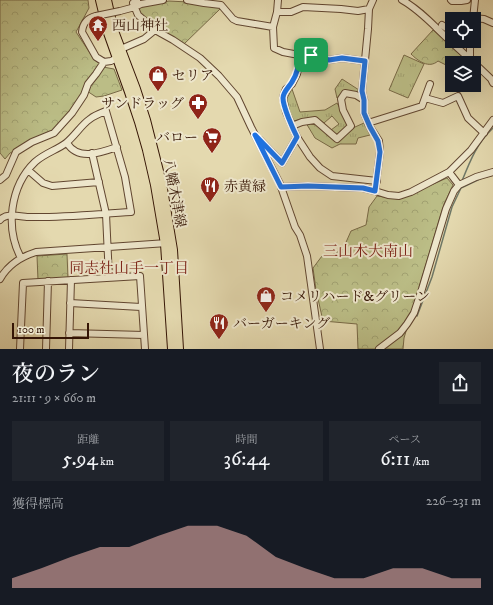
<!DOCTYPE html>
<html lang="ja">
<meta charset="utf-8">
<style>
:root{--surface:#171b24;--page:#20242c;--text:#f1f3f6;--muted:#9ea1a6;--accent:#c59692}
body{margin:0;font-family:"IM FELL DW Pica","Noto Serif JP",serif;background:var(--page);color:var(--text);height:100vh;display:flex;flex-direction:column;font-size:15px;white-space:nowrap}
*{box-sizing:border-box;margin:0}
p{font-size:13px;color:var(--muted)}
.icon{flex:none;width:22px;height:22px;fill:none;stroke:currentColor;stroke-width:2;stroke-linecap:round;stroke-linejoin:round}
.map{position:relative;height:349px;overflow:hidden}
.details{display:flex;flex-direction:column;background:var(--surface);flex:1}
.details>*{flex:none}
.buttons{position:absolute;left:445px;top:12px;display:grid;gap:8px}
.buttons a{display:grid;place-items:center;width:36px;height:36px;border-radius:0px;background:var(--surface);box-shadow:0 4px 16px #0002;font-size:20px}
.scale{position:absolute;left:12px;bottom:10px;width:77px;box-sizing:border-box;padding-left:4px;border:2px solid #351505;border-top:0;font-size:11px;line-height:14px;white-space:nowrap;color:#351505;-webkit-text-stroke:3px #ede6cb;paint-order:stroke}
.pin{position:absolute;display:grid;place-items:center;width:34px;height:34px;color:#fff;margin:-17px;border-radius:8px;box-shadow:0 2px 6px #0006}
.round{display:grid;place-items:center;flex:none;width:42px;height:42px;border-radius:0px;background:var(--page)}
.overview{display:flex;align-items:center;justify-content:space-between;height:68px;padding:0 12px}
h1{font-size:22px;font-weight:600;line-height:30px}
.metrics{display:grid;grid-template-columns:repeat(3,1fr);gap:6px;height:68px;padding:4px 12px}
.metrics div{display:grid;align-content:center;border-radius:0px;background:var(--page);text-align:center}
.metrics b{font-size:20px;font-weight:600}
.metrics small{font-size:11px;font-weight:400}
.metrics p{font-size:11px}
.chart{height:112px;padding:8px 12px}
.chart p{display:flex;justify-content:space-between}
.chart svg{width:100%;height:72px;margin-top:4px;fill:var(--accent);opacity:.7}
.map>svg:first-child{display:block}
</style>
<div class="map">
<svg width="493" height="349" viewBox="0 0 493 349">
<defs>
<pattern id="grass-tufts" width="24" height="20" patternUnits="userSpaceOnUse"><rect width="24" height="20" fill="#bbbd86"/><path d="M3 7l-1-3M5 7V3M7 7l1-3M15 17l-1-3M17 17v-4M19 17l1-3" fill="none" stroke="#a1a272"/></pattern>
<pattern id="forest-crowns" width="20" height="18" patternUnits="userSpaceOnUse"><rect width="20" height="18" fill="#bbbd86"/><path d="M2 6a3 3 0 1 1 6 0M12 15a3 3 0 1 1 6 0" fill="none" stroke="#a1a272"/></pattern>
</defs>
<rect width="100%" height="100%" fill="#e4d9af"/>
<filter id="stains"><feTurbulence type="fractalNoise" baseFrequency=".005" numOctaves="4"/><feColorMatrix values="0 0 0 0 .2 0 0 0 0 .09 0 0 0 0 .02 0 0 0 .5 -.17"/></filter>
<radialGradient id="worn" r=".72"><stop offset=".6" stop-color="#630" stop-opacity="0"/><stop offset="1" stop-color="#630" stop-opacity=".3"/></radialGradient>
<path fill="url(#grass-tufts)" stroke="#786946" d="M404,55l20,9 -16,34 -19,-8z
M342,79l17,11 -3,2 -13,-1 -6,7 -2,-9z
M292,89l8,23 25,-2 12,-7 13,23 -13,9 -6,-5 8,-6 -7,-8 -8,7 -6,-4h-15l-10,2 -7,-21z
M306,123l12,2 18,16 19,-14 9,-4 6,12 -12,3 -2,6h-16l-8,4 -17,-10z"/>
<path fill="url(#forest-crowns)" stroke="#786946" d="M0,0h88l1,8 -13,24 18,27 7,6 -30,48 -18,19 -43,21 -5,6 -5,-6z
M169,1l19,1 31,5 1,2 -37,36 -44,-32 -3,-6z
M433,30l36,33h-17v5l-14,-7c-9,8 -20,0 -27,-7z
M103,67l11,2 8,21 -18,6 -8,1 -9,-6 7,-12z
M447,178l6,7 -9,19 -40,134 -1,11h-45l-1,-25 -34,-3 -7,-31 -3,-22 9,-12 10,-1 11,-6 8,-18 15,-6 3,-18 8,-11 22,3z
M67,254l1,24 -30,2 -1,-24z"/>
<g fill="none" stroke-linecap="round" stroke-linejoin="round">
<path stroke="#6f7867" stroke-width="1.5" d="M413,4l10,7
M462,181c8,-20 15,-38 31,-53
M417,316l15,-39 20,-70 9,-19 21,-10 11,-3"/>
<defs>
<path id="minor" d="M137,0l-4,3 5,12 17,15 18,10 27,18 19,18 18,21 14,30 29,57 15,43 5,8 7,21 13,93
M187,0l17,3 17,2 12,14 4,2 36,6
M278,0l-1,12 -4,15 1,21 9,4 16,3h12l18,5 13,-2 23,3
M373,0l-4,9 -1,20 -6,62 2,9v13l6,14 9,14 1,11 -5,39 13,4 11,1 12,-4 38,-20 22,-22 22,-30
M402,0c18,10 31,25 45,38 15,14 30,27 44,41l2,4
M451,0l1,1h9l6,-1
M120,11l15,-4 6,-3 22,-4
M277,12h14l12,-5 38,2 17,2 11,-2
M96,16c-8,2 -13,6 -14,16l14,25 8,5 7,-1 6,-3 4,-9 23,-10 11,-9
M473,18l11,1 9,4
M473,19l2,-19
M442,25l10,7
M299,55v9l-2,10 -5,10 -6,5 -3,8 3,15 11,25 13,20 10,11 12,8 45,5
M470,58v-17
M425,98l18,5 15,-7 10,22 16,15
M368,123l54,-17 8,-22
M292,126l10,-4 13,-2 22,19 14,-13 -8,-16 -2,-11 4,-6 11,2 8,5
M260,140l22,23 15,-26
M67,143c11,18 33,10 50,4
M92,153l14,61 3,64
M28,170l15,13 9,3 47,-4
M449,172l10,13
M0,180l6,-5 10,-23 16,-10 22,-9 18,-20 12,-18 4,-11 8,-10 8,-12
M281,187l27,-1 55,2 12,3
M0,220c6,-7 18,-4 27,-3 34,1 70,-3 104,-5l-6,-35 -19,-66c-5,2 -11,4 -16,8 -9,6 -15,17 -24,24 -9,7 -21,10 -31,19 -25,24 -30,66 -14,96
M0,279c8,-14 20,-22 36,-27l131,-9
M70,303l71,4
M69,333l75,2
M20,349l3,-66 117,-7 5,73
M46,349l2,-68
M69,349l2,-69
M379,349l21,-16 7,-9 7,-11 8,-24 24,-80 8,-18 5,-6 17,-8 17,-5"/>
<path id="major" d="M100,0l8,33 21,59 10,30 8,28 8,35 10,59 7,105
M107,0l7,31 22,58 10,31 16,63 11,67 6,99"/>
</defs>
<use href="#minor" stroke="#614630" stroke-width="8"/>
<use href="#major" stroke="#351505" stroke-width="10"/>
<use href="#minor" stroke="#ede6cb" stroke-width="6"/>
<use href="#major" stroke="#e4d9af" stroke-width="8"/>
<defs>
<path id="minor-bridge" d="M96,16l24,-5"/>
</defs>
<use href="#minor-bridge" stroke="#614630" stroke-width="8" stroke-linecap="butt"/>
<use href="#minor-bridge" stroke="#ede6cb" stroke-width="6"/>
</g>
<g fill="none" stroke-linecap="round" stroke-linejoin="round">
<defs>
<path id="route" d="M299,55h12l18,5 13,-2 23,3 -3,30 2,9v13l6,14 8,14 2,11 -5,39 -12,-3 -55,-2 -27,1 -26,-52 27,28 15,-26c-4,-8 -14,-30 -14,-39 0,-6 6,-11 9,-16 6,-9 7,-17 7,-27z"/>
</defs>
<use href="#route" stroke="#fff" stroke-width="8"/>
<use href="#route" stroke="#1a73e8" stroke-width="5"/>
</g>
<defs>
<symbol id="temple-pin" viewBox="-11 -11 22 30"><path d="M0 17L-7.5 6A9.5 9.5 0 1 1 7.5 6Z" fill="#8f2418" stroke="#ede6cb"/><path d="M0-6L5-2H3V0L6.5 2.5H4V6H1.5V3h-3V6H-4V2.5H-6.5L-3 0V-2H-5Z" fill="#fff"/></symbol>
<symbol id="shop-pin" viewBox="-11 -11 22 30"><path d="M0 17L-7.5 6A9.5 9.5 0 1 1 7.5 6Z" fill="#8f2418" stroke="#ede6cb"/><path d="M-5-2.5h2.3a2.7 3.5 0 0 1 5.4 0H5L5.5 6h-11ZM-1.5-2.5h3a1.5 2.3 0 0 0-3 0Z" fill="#fff"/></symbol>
<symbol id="pharmacy-pin" viewBox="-11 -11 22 30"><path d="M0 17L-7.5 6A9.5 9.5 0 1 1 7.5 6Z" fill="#8f2418" stroke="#ede6cb"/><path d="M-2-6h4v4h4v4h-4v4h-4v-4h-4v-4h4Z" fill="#fff"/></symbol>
<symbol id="supermarket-pin" viewBox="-11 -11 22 30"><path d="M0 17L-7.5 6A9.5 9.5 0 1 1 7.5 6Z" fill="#8f2418" stroke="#ede6cb"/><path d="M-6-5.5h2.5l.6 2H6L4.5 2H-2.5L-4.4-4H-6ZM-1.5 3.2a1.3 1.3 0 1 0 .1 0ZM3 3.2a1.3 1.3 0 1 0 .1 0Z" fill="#fff"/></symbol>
<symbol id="restaurant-pin" viewBox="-11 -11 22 30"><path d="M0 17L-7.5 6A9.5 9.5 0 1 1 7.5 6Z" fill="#8f2418" stroke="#ede6cb"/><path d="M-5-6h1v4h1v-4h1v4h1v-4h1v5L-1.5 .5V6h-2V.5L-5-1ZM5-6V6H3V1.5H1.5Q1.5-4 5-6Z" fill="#fff"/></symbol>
</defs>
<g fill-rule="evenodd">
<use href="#temple-pin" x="87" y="14" width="22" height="30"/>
<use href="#shop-pin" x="147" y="64" width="22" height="30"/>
<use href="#pharmacy-pin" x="187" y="92" width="22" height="30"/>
<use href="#supermarket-pin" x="201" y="126" width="22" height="30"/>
<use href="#restaurant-pin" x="199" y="175" width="22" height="30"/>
<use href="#shop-pin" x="255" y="285" width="22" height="30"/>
<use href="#restaurant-pin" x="208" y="312" width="22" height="30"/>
</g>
<g text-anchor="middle" stroke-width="4" stroke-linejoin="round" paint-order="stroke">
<g font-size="14" fill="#351505" stroke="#ede6cb" text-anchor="start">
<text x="112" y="30">西山神社</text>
<text x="172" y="80">セリア</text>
<text x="184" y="108" text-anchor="end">サンドラッグ</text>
<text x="198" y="142" text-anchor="end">バロー</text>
<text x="224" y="191">赤黄緑</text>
<text x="280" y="301">コメリハード&amp;グリーン</text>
<text x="233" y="328">バーガーキング</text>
</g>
<g font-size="14" fill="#351505" stroke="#ede6cb">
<text transform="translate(175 193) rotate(79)" y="5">八幡木津線</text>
</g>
<g font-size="15" fill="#7a1f14" stroke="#ede6cb">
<text x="368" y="256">三山木大南山</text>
<text x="129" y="273">同志社山手一丁目</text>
</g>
</g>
<rect width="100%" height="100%" filter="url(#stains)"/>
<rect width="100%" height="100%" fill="url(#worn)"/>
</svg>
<div class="buttons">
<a><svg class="icon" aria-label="locate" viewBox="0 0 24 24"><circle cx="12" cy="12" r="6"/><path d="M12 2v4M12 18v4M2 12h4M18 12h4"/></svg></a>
<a><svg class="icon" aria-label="layers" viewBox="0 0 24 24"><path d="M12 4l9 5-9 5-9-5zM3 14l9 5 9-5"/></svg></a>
</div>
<div class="scale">100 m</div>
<div class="pin" style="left:311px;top:55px;background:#1e9e55"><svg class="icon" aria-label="arrive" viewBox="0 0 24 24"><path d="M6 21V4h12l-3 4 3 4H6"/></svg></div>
</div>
<section class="details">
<div class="overview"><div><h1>夜のラン</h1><p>21:11 · 9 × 660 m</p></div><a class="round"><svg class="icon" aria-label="share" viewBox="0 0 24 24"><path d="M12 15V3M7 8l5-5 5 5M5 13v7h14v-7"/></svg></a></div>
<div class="metrics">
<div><p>距離</p><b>5.94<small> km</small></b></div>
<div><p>時間</p><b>36:44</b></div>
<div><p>ペース</p><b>6:11<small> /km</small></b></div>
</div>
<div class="chart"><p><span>獲得標高</span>226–231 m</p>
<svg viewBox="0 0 160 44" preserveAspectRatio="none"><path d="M0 44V38L10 32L20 25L30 19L40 19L50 12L60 6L70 6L80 12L90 25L100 32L110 38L120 38L130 32L140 32L150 38L160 38V44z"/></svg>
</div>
</section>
